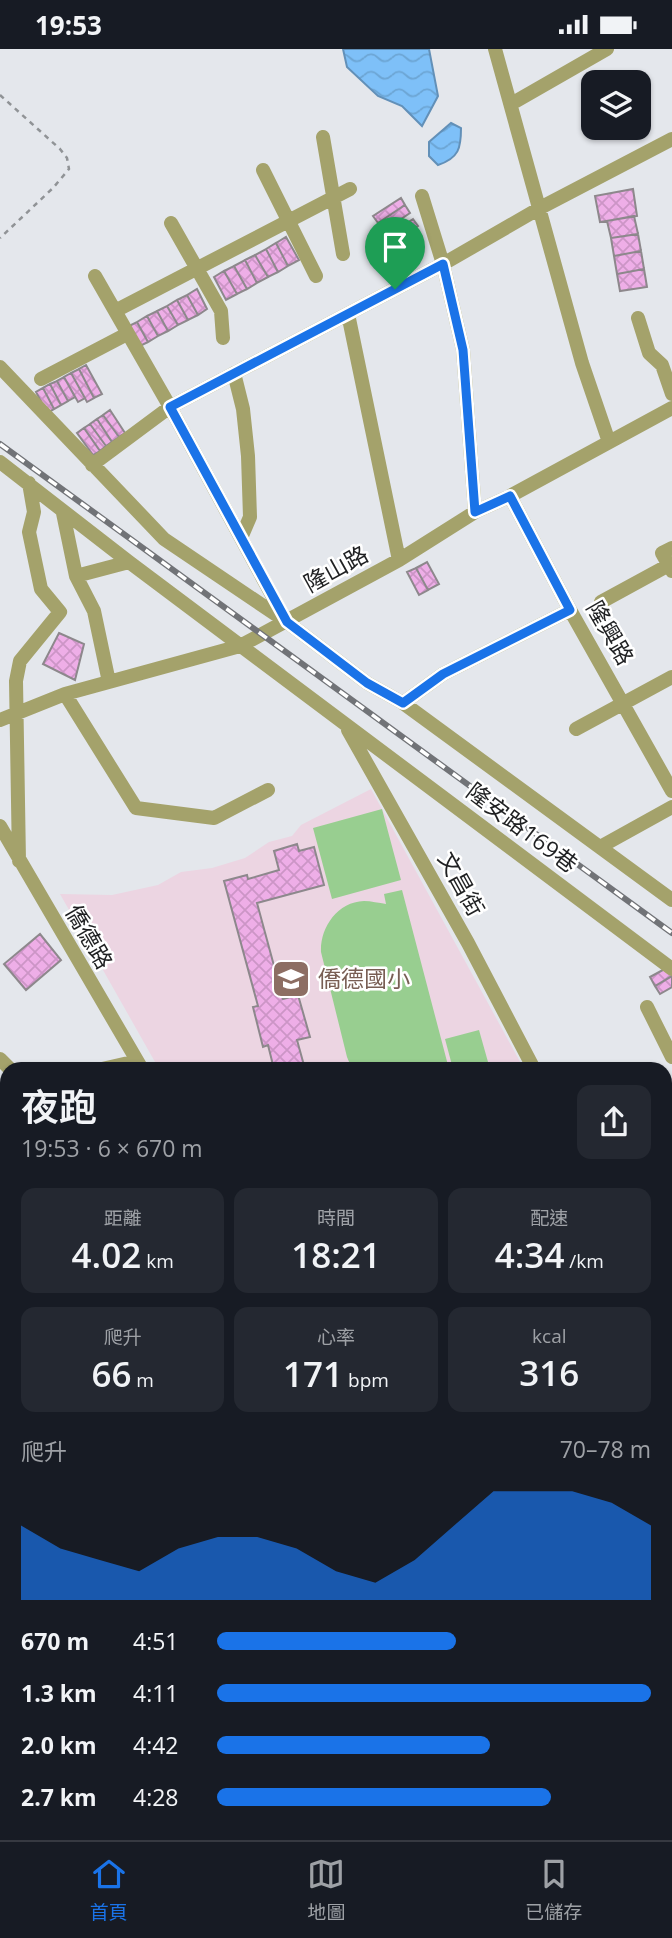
<!DOCTYPE html>
<html lang="zh-TW">
<meta charset="utf-8">
<style>
:root{--surface:#171b24;--page:#242831;--text:#f1f3f6;--muted:#9ea1a6;--line:#363941;--accent:#1a73e8}
body{margin:0;font-family:"Open Sans","Noto Sans TC",sans-serif;background:var(--page);color:var(--text);height:100vh;display:flex;flex-direction:column;font-size:26px;white-space:nowrap}
*{box-sizing:border-box;margin:0}
p{font-size:23px;color:var(--muted)}
.icon{flex:none;width:38px;height:38px;fill:none;stroke:currentColor;stroke-width:2;stroke-linecap:round;stroke-linejoin:round}
.map{position:relative;flex:1;overflow:hidden}
.panel{position:absolute;left:0px;top:1013px;width:672px;height:779px;display:flex;flex-direction:column;background:var(--surface);border-radius:21px 21px 0 0;box-shadow:0 2px 5px #0004}
.panel>*{flex:none}
.buttons{position:absolute;left:581px;top:21px;display:grid;gap:14px}
.buttons a{display:grid;place-items:center;width:70px;height:70px;border-radius:14px;background:var(--surface);box-shadow:0 2px 5px #0004;font-size:35px}
.pin{position:absolute;display:grid;place-items:center;width:60px;height:60px;color:#fff;margin:-72px -30px;border-radius:50% 50% 50% 0;rotate:-45deg;box-shadow:0 0 7px #0007}
.pin .icon{rotate:45deg}
.round{display:grid;place-items:center;flex:none;width:74px;height:74px;border-radius:14px;background:var(--page)}
.summary{display:flex;align-items:center;justify-content:space-between;height:119px;padding:0 21px}
h1{font-size:38px;font-weight:600;line-height:52px}
.figures{display:grid;grid-template-columns:repeat(3,1fr);gap:10px;height:119px;padding:7px 21px}
.figures div{display:grid;align-content:center;border-radius:14px;background:var(--page);text-align:center}
.figures b{font-size:35px;font-weight:600}
.figures small{font-size:19px;font-weight:400}
.figures p{font-size:19px}
.chart{height:196px;padding:14px 21px}
.chart p{display:flex;justify-content:space-between}
.chart svg{width:100%;height:126px;margin-top:7px;fill:var(--accent);opacity:.7}
ul{padding:0 21px;list-style:none;font-size:23px}
li{display:grid;grid-template-columns:112px 84px 1fr;align-items:center;height:52px}
li i{height:18px;border-radius:9px;background:var(--accent)}
.status{display:flex;justify-content:space-between;align-items:center;height:49px;padding:0 35px;background:var(--surface);direction:ltr}
.status svg{height:19px;fill:currentColor}
.tabs{display:flex;justify-content:space-around;align-items:center;height:98px;border-top:2px solid var(--line);background:var(--surface);font-size:19px;color:var(--muted)}
.tabs a{display:grid;justify-items:center;gap:4px}
.tabs .active{color:var(--accent)}
.map>svg:first-child{display:block}
</style>
<div class="status"><b>19:53</b><svg viewBox="0 0 49 12"><path d="M0 12V9h3v3zM5 12V6h3v6zM10 12V3h3v9zM15 12V0h3v12zM26 1h20v11H26zM47 4h2v5h-2z"/></svg></div>
<div class="map">
<svg width="672" height="1791" viewBox="0 0 672 1791">
<defs>
<pattern id="water-waves" width="16" height="10" patternUnits="userSpaceOnUse" patternTransform="scale(1.75)"><rect width="16" height="10" fill="#7ec0f8"/><path d="M0 5q4-4 8 0t8 0" fill="none" stroke="#6ca5d4"/></pattern>
<pattern id="building-cross-hatch" width="8" height="8" patternUnits="userSpaceOnUse" patternTransform="scale(1.75)"><rect width="8" height="8" fill="#eeaee7"/><path d="M0 0l8 8M0 8l8-8" fill="none" stroke="#cc95c6"/></pattern>
</defs>
<rect width="100%" height="100%" fill="#e4e7ec"/>
<path fill="#ecd5e2" d="M371,740l153,280h-365l-99,-175 52,1 46,-10 23,-13 31,-4 33,-10 24,-16 23,-6 9,-11z"/>
<path fill="#98ce90" d="M382,760l19,71 -69,19 -19,-71z
M402,841l47,179h-97l-5,-12 -26,-105c-1,-24 16,-50 43,-51 7,0 15,2 22,3l-2,-10z
M479,981l11,39h-37l-8,-30z"/>
<path fill="url(#water-waves)" stroke="#6290b8" stroke-width="2" d="M343,0h86l9,47 -16,30 -20,-20 -24,-10 -31,-29z
M451,74l10,5c0,20 -2,30 -23,37l-9,-9v-14z"/>
<path fill="url(#building-cross-hatch)" stroke="#8d888c" stroke-width="2" d="M633,140l4,27 -37,6 -5,-26z
M401,149l4,7 -27,18 -5,-7z
M405,156l5,8 -27,18 -5,-8z
M634,167l4,18 -27,4 -4,-17z
M413,170l5,7 -29,19 -4,-8z
M638,185l3,17 -27,5 -3,-18z
M286,188l13,23 -11,6 -12,-23z
M276,194l12,23 -10,6 -12,-23z
M266,200l12,23 -10,5 -13,-22z
M641,202l3,18 -27,5 -3,-18z
M255,206l13,22 -11,6 -12,-23z
M245,211l12,23 -10,6 -13,-23z
M234,217l13,23 -10,5 -13,-23z
M644,220l3,18 -27,4 -3,-17z
M224,222l13,23 -11,6 -12,-23z
M197,240l10,20 -9,6 -11,-20z
M187,246l11,20 -10,5 -11,-20z
M177,251l11,20 -10,5 -11,-19z
M167,257l11,19 -10,6 -11,-20z
M157,262l11,20 -10,5 -11,-20z
M147,267l11,20 -10,6 -11,-20z
M137,273l11,20 -10,5 -11,-20z
M86,316l16,29 -8,4 -15,-29z
M79,320l15,29 -7,4 -16,-29z
M71,324l14,25 -7,4 -14,-25z
M64,328l11,20 -7,4 -11,-20z
M57,332l11,20 -7,4 -11,-21z
M50,335l11,21 -7,4 -11,-21z
M43,339l11,21 -7,4 -11,-21z
M110,361l15,23 -6,4 -16,-22z
M103,366l16,22 -7,5 -15,-23z
M97,370l15,23 -6,4 -16,-22z
M90,375l16,22 -6,5 -16,-23z
M84,379l16,23 -7,4 -16,-22z
M427,513l12,22 -11,6 -12,-22z
M416,519l12,22 -9,5 -12,-23z
M59,584l25,11 -9,36 -32,-16z
M297,795l2,7 15,-4 10,38 -67,18 26,96 15,-4 12,42 -13,3 8,29h-31l-6,-24 -5,2 -10,-40 5,-1 -34,-125 23,-6 1,4 31,-9 -5,-19z
M40,885l21,26 -35,30 -22,-26z
M672,916v11l-17,10 -5,-9z
M672,927v11l-12,7 -5,-8z
M246,1785l-12,6h-14l-2,-5z"/>
<g fill="none" stroke-linecap="round" stroke-linejoin="round">
<path stroke="#909396" stroke-width="2.5" stroke-dasharray="5 5" stroke-linecap="butt" d="M0,46l60,54 7,9 2,11 -16,19 -53,50"/>
<path stroke="#a4a26b" stroke-width="14" d="M495,0l87,314 27,79
M511,55l96,-55
M323,88l20,117
M263,121l53,106
M422,147l21,68 20,86 12,162
M171,174l50,88 2,27
M95,227l75,131 116,214
M115,262l235,-122
M348,265l51,246
M638,269l11,35 13,12 10,29
M0,318l164,172 123,83 80,61 36,20 269,197
M234,324l9,36 5,47 2,61 -9,21
M41,330l86,-45
M0,413l129,100 543,407
M92,416l78,-58 273,-143 97,-56 132,-69
M510,447l60,114 102,181
M63,464l13,63 18,35 15,71
M672,499l-10,5 10,18
M76,527l53,-14
M601,553l68,-37
M65,645l71,114 78,10 54,-28
M403,654l40,-29 127,-64
M0,671l65,-26 175,-48 159,-86 76,-48 35,-16 162,-88
M576,680l96,-52
M348,681l120,213 66,126
M0,777l142,243
M600,798l72,-40
M19,812l-3,-180 4,-20 40,-49 -19,-23 -12,-57 5,-20 -5,-29
M647,958l25,50
M0,1010l10,10
M102,1020l35,-8
M665,1094l7,-2
M0,1176l7,-4
M665,1258l7,12
M0,1311l7,9
M0,1434l7,9
M0,1600l7,-4
M0,1644l7,8
M665,1688l7,12
M0,1764l7,-1
M40,1785l2,6
M149,1785l1,6
M427,1785l4,6
M578,1785l3,6
M269,1791l1,-6
M528,1791l10,-6"/>
<defs>
<path id="rail" d="M0,395l672,489"/>
</defs>
<use href="#rail" stroke="#717377" stroke-width="6"/>
<use href="#rail" stroke="#fff" stroke-width="3.5" stroke-dasharray="10" stroke-linecap="butt"/>
</g>
<g fill="none" stroke-linecap="round" stroke-linejoin="round">
<defs>
<path id="route" d="M443,215l20,86 12,162 35,-16 60,114 -127,64 -40,29 -36,-20 -80,-61 -117,-215z"/>
</defs>
<use href="#route" stroke="#fff" stroke-width="14"/>
<use href="#route" stroke="#1a73e8" stroke-width="9"/>
</g>
<defs>
<symbol id="school-square" viewBox="-11 -11 22 22"><rect x="-9" y="-9" width="18" height="18" rx="4" fill="#8d6e63" stroke="#fff"/><path d="M0-5L7-2L0 1L-7-2ZM-4 1L0 2.5L4 1V4Q0 6-4 4Z" fill="#fff"/></symbol>
</defs>
<g fill-rule="evenodd">
<use href="#school-square" x="269" y="908" width="44" height="44"/>
</g>
<g text-anchor="middle" stroke-width="5" stroke-linejoin="round" paint-order="stroke">
<g font-size="23" fill="#1f2022" stroke="#fff">
<text transform="translate(336 520) rotate(-29)" y="8">隆山路</text>
<text transform="translate(610 584) rotate(60)" y="8">隆興路</text>
<text transform="translate(522 779) rotate(37)" y="8">隆安路169巷</text>
<text transform="translate(461 835) rotate(61)" y="8">文昌街</text>
<text transform="translate(89 888) rotate(60)" y="8">僑德路</text>
</g>
<g font-size="23" fill="#785e54" stroke="#fff" text-anchor="start">
<text x="318" y="938">僑德國小</text>
</g>
</g>
</svg>
<div class="buttons">
<a><svg class="icon" aria-label="layers" viewBox="0 0 24 24"><path d="M12 4l9 5-9 5-9-5zM3 14l9 5 9-5"/></svg></a>
</div>
<div class="pin" style="left:395px;top:240px;background:#1e9e55"><svg class="icon" aria-label="arrive" viewBox="0 0 24 24"><path d="M6 21V4h12l-3 4 3 4H6"/></svg></div>
<section class="panel">
<div class="summary"><div><h1>夜跑</h1><p>19:53 · 6 × 670 m</p></div><a class="round"><svg class="icon" aria-label="share" viewBox="0 0 24 24"><path d="M12 15V3M7 8l5-5 5 5M5 13v7h14v-7"/></svg></a></div>
<div class="figures">
<div><p>距離</p><b>4.02<small> km</small></b></div>
<div><p>時間</p><b>18:21</b></div>
<div><p>配速</p><b>4:34<small> /km</small></b></div>
</div>
<div class="figures">
<div><p>爬升</p><b>66<small> m</small></b></div>
<div><p>心率</p><b>171<small> bpm</small></b></div>
<div><p>kcal</p><b>316</b></div>
</div>
<div class="chart"><p><span>爬升</span>70–78 m</p>
<svg viewBox="0 0 160 44" preserveAspectRatio="none"><path d="M0 44V18L10 26L20 30L30 34L40 26L50 22L60 22L70 26L80 34L90 38L100 30L110 18L120 6L130 6L140 6L150 10L160 18V44z"/></svg>
</div>
<ul>
<li><b>670 m</b>4:51<i style="width:55%"></i></li>
<li><b>1.3 km</b>4:11<i style="width:100%"></i></li>
<li><b>2.0 km</b>4:42<i style="width:63%"></i></li>
<li><b>2.7 km</b>4:28<i style="width:77%"></i></li>
</ul>
</section>
</div>
<nav class="tabs">
<a class="active"><svg class="icon" aria-label="home" viewBox="0 0 24 24"><path d="M3 11l9-7 9 7M6 9v11h12V9"/></svg>首頁</a>
<a><svg class="icon" aria-label="map" viewBox="0 0 24 24"><path d="M3 6l6-2 6 2 6-2v14l-6 2-6-2-6 2zM9 4v14M15 6v14"/></svg>地圖</a>
<a><svg class="icon" aria-label="saved" viewBox="0 0 24 24"><path d="M7 4h10v16l-5-4-5 4z"/></svg>已儲存</a>
</nav>
